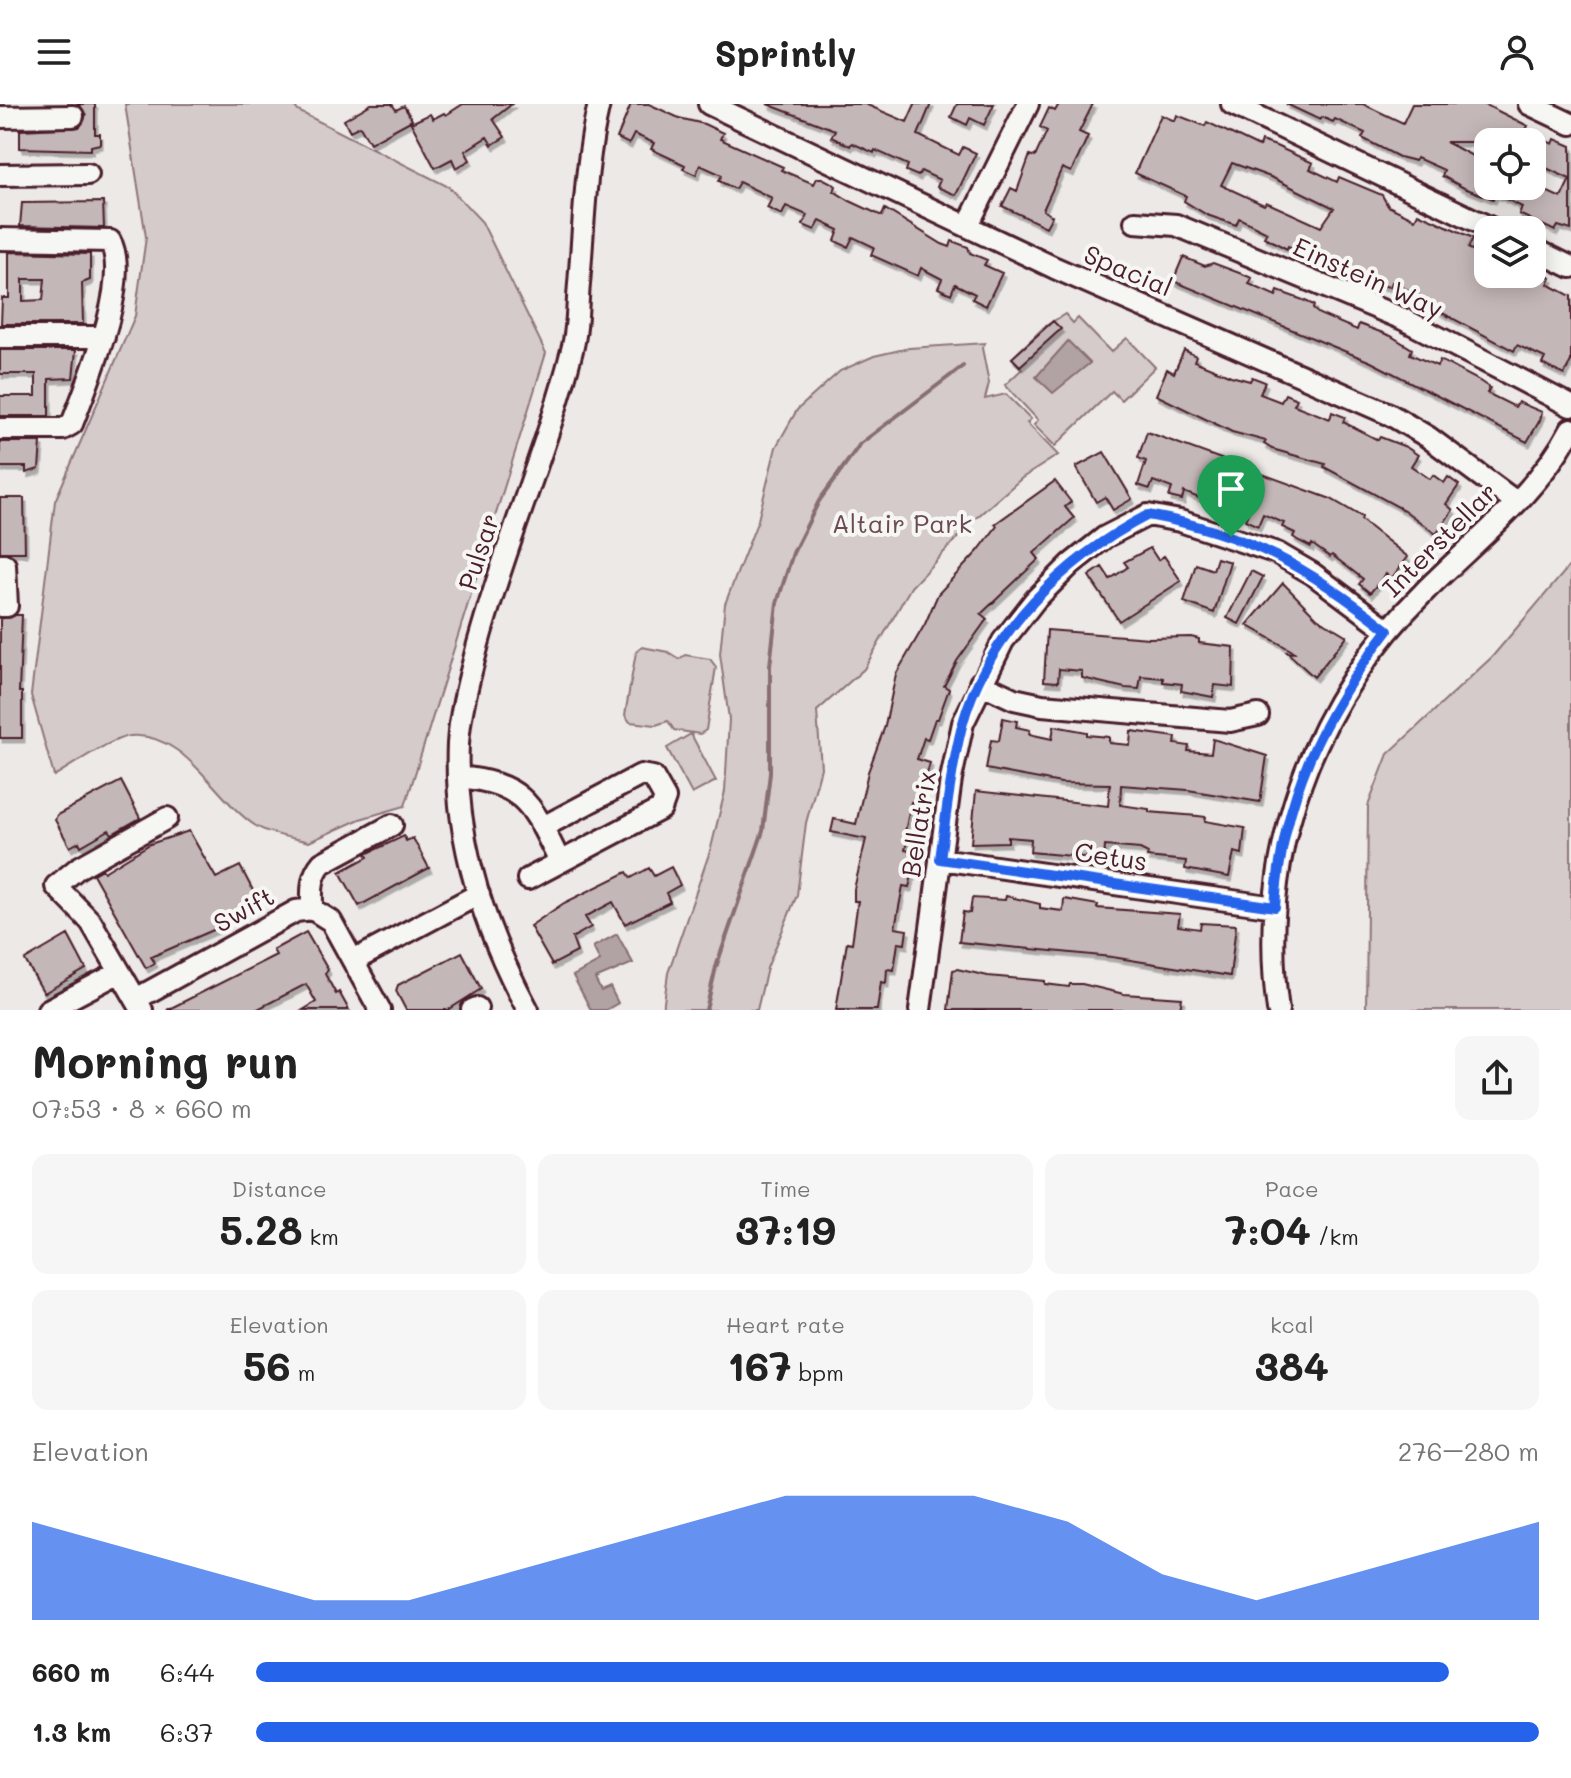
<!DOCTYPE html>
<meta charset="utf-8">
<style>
:root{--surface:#fff;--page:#f6f6f6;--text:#222;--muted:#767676;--accent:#2563eb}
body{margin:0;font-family:Mali,sans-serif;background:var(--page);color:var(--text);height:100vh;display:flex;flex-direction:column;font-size:30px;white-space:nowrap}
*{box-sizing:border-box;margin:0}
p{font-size:26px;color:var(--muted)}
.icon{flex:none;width:44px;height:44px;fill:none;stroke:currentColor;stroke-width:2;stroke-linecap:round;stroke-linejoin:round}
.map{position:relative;height:906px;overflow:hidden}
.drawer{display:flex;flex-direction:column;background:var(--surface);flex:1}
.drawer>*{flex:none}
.buttons{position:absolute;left:1474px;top:24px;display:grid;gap:16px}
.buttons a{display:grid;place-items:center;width:72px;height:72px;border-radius:16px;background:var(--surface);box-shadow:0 4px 20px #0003;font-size:40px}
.pin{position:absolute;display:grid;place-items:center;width:68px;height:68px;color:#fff;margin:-82px -34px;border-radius:50% 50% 50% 0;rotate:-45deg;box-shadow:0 0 8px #0007}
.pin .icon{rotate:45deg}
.round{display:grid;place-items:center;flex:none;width:84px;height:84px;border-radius:16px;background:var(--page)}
.overview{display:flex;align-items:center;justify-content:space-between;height:136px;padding:0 32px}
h1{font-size:44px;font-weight:700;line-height:60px}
.figures{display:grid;grid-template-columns:repeat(3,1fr);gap:12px;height:136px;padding:8px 32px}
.figures div{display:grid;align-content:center;border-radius:16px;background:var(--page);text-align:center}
.figures b{font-size:40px;font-weight:700}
.figures small{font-size:22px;font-weight:400}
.figures p{font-size:22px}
.chart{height:224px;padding:16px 32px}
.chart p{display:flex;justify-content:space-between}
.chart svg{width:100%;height:144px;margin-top:8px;fill:var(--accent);opacity:.7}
ul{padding:0 32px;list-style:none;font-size:26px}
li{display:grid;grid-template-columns:128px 96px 1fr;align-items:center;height:60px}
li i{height:20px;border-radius:10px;background:var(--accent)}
header{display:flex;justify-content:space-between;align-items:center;height:104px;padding:0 32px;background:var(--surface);font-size:36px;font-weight:700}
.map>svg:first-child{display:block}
</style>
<header><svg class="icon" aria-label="menu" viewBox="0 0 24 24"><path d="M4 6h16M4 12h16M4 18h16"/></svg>Sprintly<svg class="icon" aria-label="person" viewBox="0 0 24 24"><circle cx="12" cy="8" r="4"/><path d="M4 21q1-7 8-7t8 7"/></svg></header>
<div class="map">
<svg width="1571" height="906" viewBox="0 0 1571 906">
<defs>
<filter id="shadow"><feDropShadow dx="2.5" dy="4.5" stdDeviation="0" flood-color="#0004"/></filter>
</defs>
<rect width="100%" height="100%" fill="#ece9e6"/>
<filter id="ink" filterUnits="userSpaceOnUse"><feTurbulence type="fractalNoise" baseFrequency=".0125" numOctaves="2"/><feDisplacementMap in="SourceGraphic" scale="16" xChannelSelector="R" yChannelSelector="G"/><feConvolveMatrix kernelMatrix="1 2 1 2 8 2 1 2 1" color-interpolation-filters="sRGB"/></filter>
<g filter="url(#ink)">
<path fill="#d4cbca" stroke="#8f757a" stroke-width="2" d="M125,0h168l5,7 151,76 33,35 64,131 -141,453 -45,13 -51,23c-16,-4 -38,-7 -53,-16 -41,-26 -70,-95 -126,-90 -18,2 -59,30 -76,40l-23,-81 24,-194 80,-185 11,-79z
M1065,210l8,9 5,-5 33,34 16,-14 28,29 -34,33 -9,-9 -57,55 -21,-21 4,-5 -33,-35 17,-16 -10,-11 32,-31z
M985,239l-3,5 7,35 -4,16 21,-5 25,25 -4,4 31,32 -36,23 -46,40 -65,69 -47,82 -47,42 4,57 -15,55 -9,72 -30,73 -10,42h-94l5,-37 43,-125 14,-57 4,-72 -9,-65 5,-50 33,-84 18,-73 21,-37 43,-39 34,-15 35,-8z
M1571,460v446h-205l2,-204 20,-52 104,-97z
M642,543l26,5 11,7 6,-4 25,4 6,8 -10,63 -6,4 -26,-4 -6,-9 -12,4 -26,-3 -5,-7 11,-63z
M691,630l25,47 -24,13 -25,-46z"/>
<path fill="#b1a2a3" stroke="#886e73" stroke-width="2" d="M1068,237l22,22 -37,30 -17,-16z
M617,830l16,29 -38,16 6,12 9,-4 8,16 -12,7h-15l-18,-34 27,-15 -7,-14z"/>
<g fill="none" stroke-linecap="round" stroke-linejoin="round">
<path stroke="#886e73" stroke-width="4" d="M706,906l10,-43 47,-136 7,-58v-107l7,-63 16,-50 26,-52 41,-57 103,-78"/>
</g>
<path fill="#c4b7b7" stroke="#4a1f2b" stroke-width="2" fill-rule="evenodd" filter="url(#shadow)" d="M77,0h18v30h5v10l-9,2v4l-71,-2v-18l60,-3 6,-12z
M371,0h21l4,6 8,-4 8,14 -42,23 -10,-17 -10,5 -6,-11z
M463,0h49l-19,15 12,18 -13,8 -5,-8 -22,14 5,9 -14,8 -4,-9 -17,9 -24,-45 19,-9 3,5 11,-6 2,2z
M631,0h18l30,14 25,6 19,9 -3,6 63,28 -2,3 33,14 3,-6h5l10,5 4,3 -2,5 16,10 32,15 3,-7 57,35 8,3 2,-6 16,6 2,6 17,7 -3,5 18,8 -16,33 -14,-7 3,-5 -20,-10 -4,10 -13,-6 4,-9 -21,-11 -3,8 -47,-21 3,-8 -21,-10 -5,10 -13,-6 4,-11 -19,-9 -5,9 -12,-5 4,-10 -21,-9 -4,9 -15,-7 5,-10 -33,-16 -4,7 -16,-8 3,-6 -22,-10 -4,10 -13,-6 2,-4 -34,-16 3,-6 -20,-9 -5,10 -12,-6z
M767,0h98l42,18 8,-18h16l-13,31 41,20 4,-8 13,6 -20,42 -19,-8 3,-7 -19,-9 -3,5 -12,-5 2,-6 -33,-15 -1,3 -22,-10 -2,3 -19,-9 4,-7z
M957,0h37l-10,21 -14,-7 -3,7 -16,-8z
M1059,0h34l-14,28 9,4 -10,22 -7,14 -9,-4 -19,42 9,6 -6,11 -44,-21 9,-18 6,3 13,-36 5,2 12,-26 -7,-4 9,-19 6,3z
M1286,0h77l40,19 9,-19h72l44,22 -3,5 28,13 2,-5 16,7v84l-13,-4 -3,5 -36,-17 3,-7 -26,-13 -3,5 -29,-11 -22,-12 2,-6 -27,-12 -2,3 -16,-4 -37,-19 3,-5 -30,-14 -2,3 -11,-5 -2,3zM1446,38h86v44h-44v-22zM1544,63l26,12 -9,19 -26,-12z
M1161,11l14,6 2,-6 28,11 2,-4 52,25 2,-6 15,5 37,17 -3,6 27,13 2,-5 43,18 6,11 27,13 3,-6 40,18 15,7 -5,10 20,10v16h44v-5l19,9 -3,6 23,12v65l-7,14 -22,-11 3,-6 -28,-13 -3,6 -83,-44 2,-5 -41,-20 -2,5 -10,-2 -22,-8 -14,-7 2,-4 -27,-13 -2,4 -29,-11 -1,3 -23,-12 3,-5 -28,-14 -3,7 -29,-10 -23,-14 2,-5 -51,-23zM1232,59l41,15 61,30 -13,19 -55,-25 -2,3 -43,-20z
M103,98l1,26 -84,-2 2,-23z
M9,148l81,2v26l-8,3 1,41h-82l1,-26h7zM23,175h22l-2,21 -20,1z
M1183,153l22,9 8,-3 29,11 10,4 -3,6 27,12 2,-5 25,9 11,5 -1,4 6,5 38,16 2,-6 32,12 21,13 -2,5 27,12 3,-6 38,20 12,8 -3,5 28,14 3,-5 24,10 -2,8 -13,22 -156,-80 -198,-81z
M1053,217l8,8 -41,37 -8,-8z
M0,246h76l-3,28 -24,1v37h-49v-20h36v-22h-36z
M1184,246l12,6 -2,5 37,15 19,5 2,-4 13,5 -5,12 21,8 4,-8 12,5 -3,6 36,14 2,-7 13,5 -2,5 35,18 2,-3 26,10 12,8 -7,11 19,13 3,-4 11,8 4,-6 11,8 -13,19 7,6 -17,24 -32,-24 -80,-43 1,-3 -53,-15 -8,-5 2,-3 -34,-9 -76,-37 11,-26 7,4z
M1147,328l184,67 31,18 -1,3 47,37 -17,22 -5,-5 -16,19 -11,-9 4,-5 -31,-24 -2,2 -18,-13 -1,3 -12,-6 -6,-4 2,-4 -13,-6 2,-4 -21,-9 -5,12 -13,-6 4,-9 -29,-9 -1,4 -35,-14 -2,8 -13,-3 3,-9 -19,-7 -3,8 -12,-4 8,-24 -8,-3z
M0,338h41l-2,27 -13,4v-6h-26z
M1104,348l28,47 -19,11 -8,-13 -9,5 -20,-35z
M1055,377l16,21 -6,5 9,11 -40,35 5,6 -58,55 6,5 -30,42 -13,25 5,3 -11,30h-3l-7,20 -4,-1 -7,21 13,4 -4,14h-3l-6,26 -6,-1 -6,30 4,1 -4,17 13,3 -9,34 -6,-1 -8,42 12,2 -2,14 -7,-1 -4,27 -7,-1 -1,14 -5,-1 -4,28h-41l11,-68 5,1 6,-42h-4v-12l12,-50 -35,-7 3,-13 22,5 12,-52 17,-46 11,-52 29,-50 13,-30 40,-43 19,-25 -2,-2z
M0,394h24l1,54h-25z
M1150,444l8,12 6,-4 17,25 -62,40 -30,-45 13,-9 8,12 18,-12 -4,-5z
M1217,454l13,4 -16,51 -30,-11 12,-38 17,6z
M1251,467l12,6 -24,47 -12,-6z
M1283,479l34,35 30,18 -33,41 -27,-25 9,1 -49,-28z
M16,511h6l-3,77h3v46h-22v-119z
M1047,526l102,8 42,-1 8,2v4l35,4 -1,40 -18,-2 -2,12 -32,-6 1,-7 -19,-2v-4l-22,-2 -2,13 -14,-1 -43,-10v-7l-23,-2 -1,13 -14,-1z
M1003,614l14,3 -1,6 14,3 -1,4 23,5 2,-13 33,6v3l22,2v6l21,2 1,-14 45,6 -1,7 14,2 -1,5 23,2 2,-14 54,17 -7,46 -72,-12 -67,-5 -1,20 29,4v3l49,4 8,1 -1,4 40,7 -3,26 -8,-2 -5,25 -44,-8 1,-8 -39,-4 1,-4 -8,-4 -35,-3 -1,13 -74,-7 1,-13 -23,-2v5l-37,1 5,-52 132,15 2,-22 -49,-1 -75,-14 5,-29 8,1z
M121,677l19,37 -28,16 -3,-4 -28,16 -2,-4 -9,5 -15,-27 2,-5z
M189,727l27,47 24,-12 18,34 -34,18 3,5 -9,5 -67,29 4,6 -9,5 -53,-94 9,-5 2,3 46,-28z
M404,732l2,5 7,-3 16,30 -70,38 -19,-34 28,-15 -2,-3z
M671,763l9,18 -14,8 4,9 -45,22 -12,-22 -28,15 6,10 -19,11 5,14 -25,13 -22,-39 34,-23 63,-31 4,6 18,-10 5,8z
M1006,792l34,8v4l23,3 1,-12 34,6 -1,3 83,6 -2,12 22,3 1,-6 35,2 -6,51 -118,-19 -153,-15 4,-30 7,1 2,-15 33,2z
M306,828l22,38 -3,4 11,20 3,-2 10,18h-46l13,-8 -10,-18 -50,26h-89l109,-55 -3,-5z
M68,831l18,34 -42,24 -19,-33z
M462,848l19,37 -33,21h-42l-10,-19 2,-6z
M957,865l31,7 57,5v3l24,3 1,-3h12l42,10 58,4 -2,12h-232l5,-40z"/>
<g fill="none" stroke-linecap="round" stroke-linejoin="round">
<defs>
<path id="minor" d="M709,0l346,164 334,146 39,23 88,65
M1232,0l263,126
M1529,0l42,20
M0,13l73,-1
M0,71l88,-1
M1135,118l41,3 227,94 168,87
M968,121l60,-121
M0,135l110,2c22,39 -23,143 -38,183l-9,5h-63
M1532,144l39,19
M0,233h104
M0,461h5l2,41h-7
M980,579l34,16 28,6 188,16 28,-6
M459,673c68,7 73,29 101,85
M940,755l335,48
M528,775l133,-70 4,-11 -12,-21 -12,-2 -98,52
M312,805c0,-17 -2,-32 10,-46l70,-38
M353,857l126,-67
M136,895l160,-88 16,-2 19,12 49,89
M48,906l72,-38
M142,906l-51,-88 -35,-36 22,-18 89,-50
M472,906l5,-2
M528,906c-44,-81 -74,-173 -70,-266 2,-34 12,-68 20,-100 27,-100 69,-194 94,-294 6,-21 5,-45 7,-66 5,-61 6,-121 20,-180
M920,906l31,-231 12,-56 40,-82 32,-41 36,-36 34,-27 43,-22 32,6 97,32 36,21 75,56
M1278,906c-22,-158 35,-308 147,-419 51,-51 112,-97 146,-162"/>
</defs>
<use href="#minor" stroke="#4a1f2b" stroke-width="26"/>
<use href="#minor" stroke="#f6f6f2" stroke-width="20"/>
</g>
</g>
<g fill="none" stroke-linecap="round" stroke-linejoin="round" filter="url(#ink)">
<defs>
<path id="route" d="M1148,411c102,19 160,52 240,115 -66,85 -106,168 -113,277l-335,-48c6,-44 11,-89 22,-133 25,-93 103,-168 186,-211z"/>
</defs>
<use href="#route" stroke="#fff" stroke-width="16"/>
<use href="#route" stroke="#2563eb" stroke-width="10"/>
</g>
<g text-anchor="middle" stroke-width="8" stroke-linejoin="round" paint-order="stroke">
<g font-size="26" fill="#4a1f2b" stroke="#f6f6f2">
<text transform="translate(1128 167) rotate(23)" y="9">Spacial</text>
<text transform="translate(1368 174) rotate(24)" y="9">Einstein Way</text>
<text transform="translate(1440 436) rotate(-45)" y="9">Interstellar</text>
<text transform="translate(479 448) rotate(-72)" y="9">Pulsar</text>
<text transform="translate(919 720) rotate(-81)" y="9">Bellatrix</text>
<text transform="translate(1111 753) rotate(8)" y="9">Cetus</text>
<text transform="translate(244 806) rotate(-29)" y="9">Swift</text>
</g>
<g font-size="26" fill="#6c4a53" stroke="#f6f6f2">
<text x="902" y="429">Altair Park</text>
</g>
</g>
</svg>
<div class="buttons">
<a><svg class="icon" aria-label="locate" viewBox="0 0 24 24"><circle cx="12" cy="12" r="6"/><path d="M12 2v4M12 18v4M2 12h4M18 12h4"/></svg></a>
<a><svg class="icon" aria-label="layers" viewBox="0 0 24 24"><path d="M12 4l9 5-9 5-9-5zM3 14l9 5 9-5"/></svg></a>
</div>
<div class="pin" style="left:1231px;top:433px;background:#1e9e55"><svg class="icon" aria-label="arrive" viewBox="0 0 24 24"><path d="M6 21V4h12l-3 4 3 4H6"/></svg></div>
</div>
<section class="drawer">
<div class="overview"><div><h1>Morning run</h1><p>07:53 · 8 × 660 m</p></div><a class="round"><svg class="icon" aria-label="share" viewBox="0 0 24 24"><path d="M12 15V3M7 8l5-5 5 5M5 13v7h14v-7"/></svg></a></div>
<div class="figures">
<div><p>Distance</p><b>5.28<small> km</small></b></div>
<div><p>Time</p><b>37:19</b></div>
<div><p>Pace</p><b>7:04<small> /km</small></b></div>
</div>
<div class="figures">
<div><p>Elevation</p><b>56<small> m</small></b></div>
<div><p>Heart rate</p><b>167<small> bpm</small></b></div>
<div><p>kcal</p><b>384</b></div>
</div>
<div class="chart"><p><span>Elevation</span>276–280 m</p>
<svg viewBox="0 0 160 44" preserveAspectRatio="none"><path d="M0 44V14L10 22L20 30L30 38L40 38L50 30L60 22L70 14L80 6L90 6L100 6L110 14L120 30L130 38L140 30L150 22L160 14V44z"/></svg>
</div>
<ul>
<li><b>660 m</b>6:44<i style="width:93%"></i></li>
<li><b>1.3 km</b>6:37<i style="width:100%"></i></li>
</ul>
</section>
